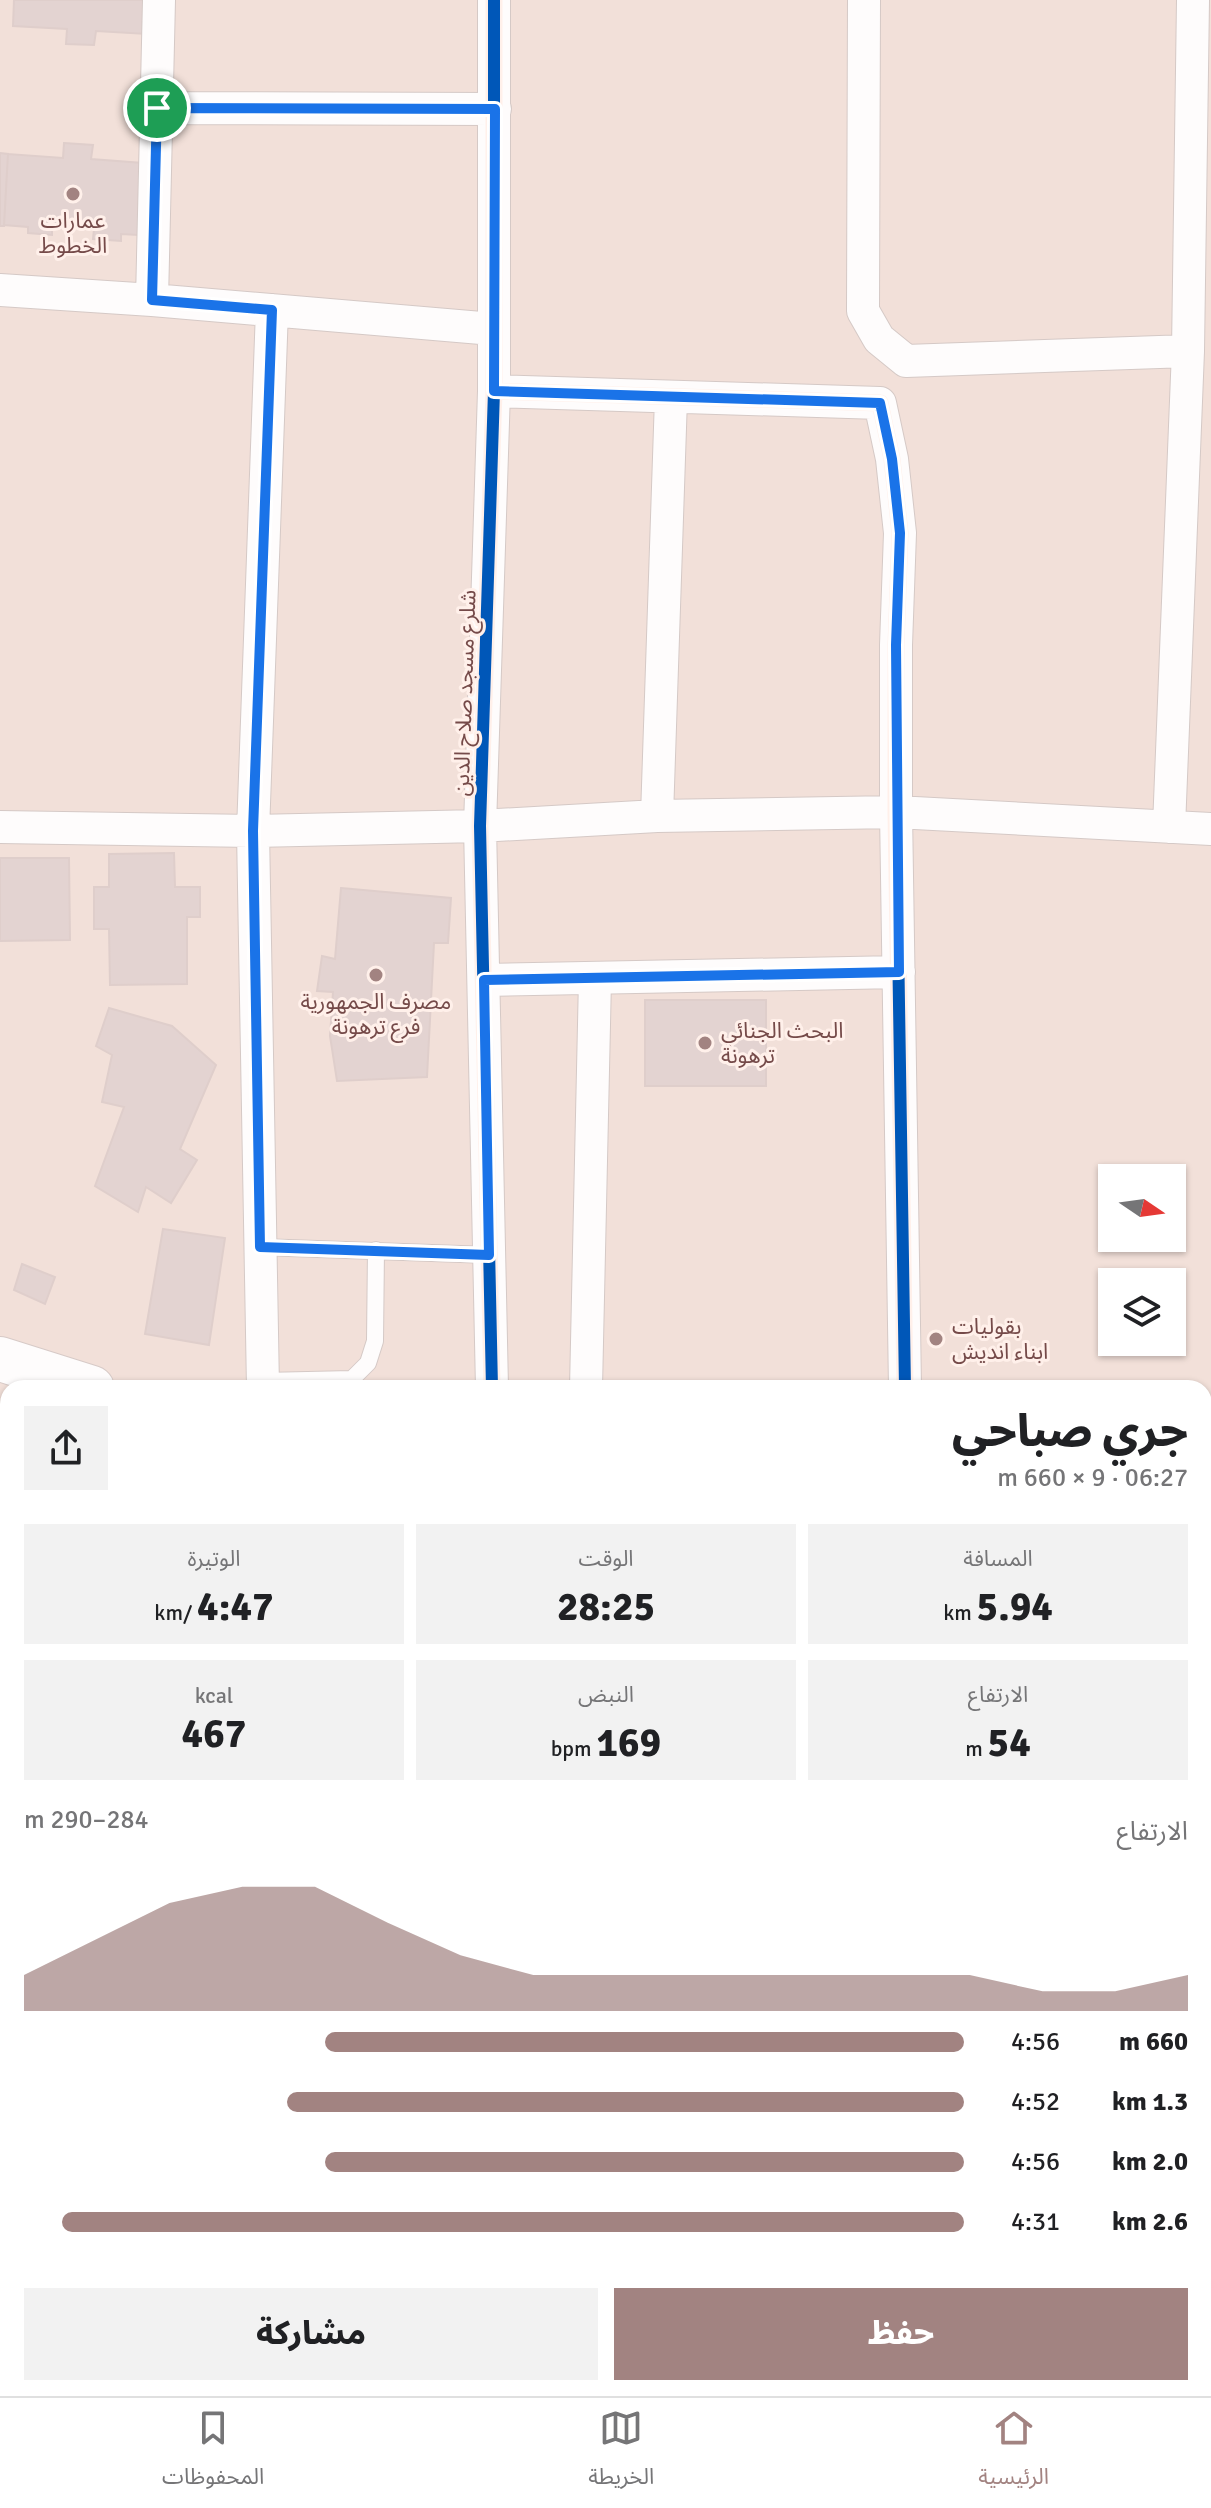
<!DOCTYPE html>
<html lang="ar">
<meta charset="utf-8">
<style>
:root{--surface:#fff;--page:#f2f2f2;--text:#202124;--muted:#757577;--line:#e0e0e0;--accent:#a28381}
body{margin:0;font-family:Signika,"Noto Sans Arabic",sans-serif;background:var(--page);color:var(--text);direction:rtl;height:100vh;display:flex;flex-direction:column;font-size:30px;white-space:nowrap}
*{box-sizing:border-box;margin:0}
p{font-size:26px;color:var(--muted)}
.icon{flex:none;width:44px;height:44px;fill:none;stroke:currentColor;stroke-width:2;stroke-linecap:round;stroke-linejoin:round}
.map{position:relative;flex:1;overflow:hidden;direction:ltr}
.panel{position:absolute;left:0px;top:1380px;width:1212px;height:1016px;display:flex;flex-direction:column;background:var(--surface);border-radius:24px 24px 0 0;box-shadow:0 2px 6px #0004;direction:rtl}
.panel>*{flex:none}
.needle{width:52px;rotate:103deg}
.controls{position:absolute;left:1098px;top:1164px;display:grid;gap:16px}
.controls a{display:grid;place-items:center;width:88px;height:88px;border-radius:0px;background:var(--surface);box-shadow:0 2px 6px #0004;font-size:40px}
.pin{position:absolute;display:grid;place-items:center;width:68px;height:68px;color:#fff;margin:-34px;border:4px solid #fff;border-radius:50%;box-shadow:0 2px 8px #0007}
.round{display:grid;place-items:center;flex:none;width:84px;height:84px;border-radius:0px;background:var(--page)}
.head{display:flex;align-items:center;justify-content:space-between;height:136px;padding:0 24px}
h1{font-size:44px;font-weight:800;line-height:60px}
.figures{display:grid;grid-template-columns:repeat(3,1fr);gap:12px;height:136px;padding:8px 24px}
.figures div{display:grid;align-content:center;border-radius:0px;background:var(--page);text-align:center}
.figures b{font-size:40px;font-weight:800}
.figures small{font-size:22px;font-weight:400}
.figures p{font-size:22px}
.chart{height:224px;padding:16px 24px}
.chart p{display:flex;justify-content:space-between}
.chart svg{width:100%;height:144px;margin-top:8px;fill:var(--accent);opacity:.7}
.primary-button{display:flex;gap:16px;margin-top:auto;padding:16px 24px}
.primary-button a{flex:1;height:92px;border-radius:0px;background:var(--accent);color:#fff;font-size:32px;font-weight:800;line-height:92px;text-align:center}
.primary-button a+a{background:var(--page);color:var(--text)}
ul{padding:0 24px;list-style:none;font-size:26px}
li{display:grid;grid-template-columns:128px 96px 1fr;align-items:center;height:60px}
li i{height:20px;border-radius:10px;background:var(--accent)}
.tab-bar{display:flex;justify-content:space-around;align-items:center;height:112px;border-top:2px solid var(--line);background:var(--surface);font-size:22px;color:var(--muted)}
.tab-bar a{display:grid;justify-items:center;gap:4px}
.tab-bar .selected{color:var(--accent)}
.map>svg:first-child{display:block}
</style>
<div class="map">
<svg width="1211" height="2396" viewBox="0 0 1211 2396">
<rect width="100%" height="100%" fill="#f6ede9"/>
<path fill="#f2e0d9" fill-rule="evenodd" d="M0,0h1211v2396h-1211zM1112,1178h60v60h-60zM1112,1282h60v60h-60zM8,1388h1196v1000h-1196z"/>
<path fill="#e9ebd4" d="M97,2388h96l-3,8h-97z"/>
<path fill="#e3d3d1" stroke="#dfcecb" stroke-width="2" d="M14,0h135l-2,34 -51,-3 -2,14 -28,-1 1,-15 -54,-3z
M64,143l29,2 -2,14 52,4 -5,72 -17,-1v7l-28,-2 1,-10 -42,-2v8l-24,-2v-6l-24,-2 4,-71 55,4z
M0,153l8,1 -4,72h-4z
M174,853l1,34h25v30h-13v67l-77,1 -1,-56h-15v-42h15v-33z
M0,858h69l1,82 -70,1z
M341,888l110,10 -3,45h-14l-7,134 -90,4 -7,-45 3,-44 -16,-1 5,-35 13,3z
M645,1000h121v86h-121z
M109,1008l63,18 44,39 -36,84 17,11 -26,43 -25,-16 -8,25 -43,-26 29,-79 -22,-5 10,-47 -16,-9z
M163,1229l62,9 -16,107 -64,-11z
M22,1264l33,13 -10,27 -31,-14z
M0,1565h8v7l-8,14z
M1204,1574h7v70l-7,-2z
M8,1586v76l-8,18v-79z
M8,1662v95l-8,-4v-73z
M1204,1709h7v61h-7z
M8,2310v78h16l-3,8h-21v-68z
M1031,2388h82l1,6 -83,2z
M1121,2388h73v5l-73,-2z"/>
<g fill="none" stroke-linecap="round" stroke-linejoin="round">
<defs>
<path id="lane" d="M260,1247l229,8
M263,1381l89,-2 16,-16 7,-22 1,-91
M447,2388l302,8"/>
<path id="street" d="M864,0l-1,311 16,28 27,22 282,-10
M157,108l338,1
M0,290l152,10 341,29
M152,300l7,-300
M494,391l386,12 12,56 8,74 -4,112v167l9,576
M657,816l239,-4 315,17
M0,827l253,4 227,-5 177,-10 14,-418
M1169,827l19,-476 5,-351
M484,980l415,-8
M263,1388l-10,-557 19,-521
M492,1388l-12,-562 14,-435v-391
M586,1388l9,-409
M0,1798l8,-6
M0,2047l8,5
M1204,2243h7
M3,2252l5,2
M297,2388l17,8
M1001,2388v8
M445,2396l2,-8"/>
<path id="secondary" d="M0,1359l92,29
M1204,1476h7
M0,1526h8"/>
</defs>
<use href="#lane" stroke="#d5c9c6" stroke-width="18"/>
<use href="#street" stroke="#d5c9c6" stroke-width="34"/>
<use href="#secondary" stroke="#d7cac7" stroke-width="46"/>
<use href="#lane" stroke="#fefcfc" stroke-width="16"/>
<use href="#street" stroke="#fefcfc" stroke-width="32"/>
<use href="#secondary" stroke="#fefcfc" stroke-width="44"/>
<defs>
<path id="cycleway" d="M494,391l386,12 12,56 8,74 -4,112v167l9,576
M492,1388l-12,-562 14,-435v-391"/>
</defs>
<use href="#cycleway" stroke="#fff0ea" stroke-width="17"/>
<use href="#cycleway" stroke="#0057b8" stroke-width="12"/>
</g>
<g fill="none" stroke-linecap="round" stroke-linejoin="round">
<defs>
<path id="route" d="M157,108l338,1 -1,282 386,12 12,56 8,74 -4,112 3,327 -415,8 5,275 -229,-8 -7,-416 19,-521 -120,-10z"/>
</defs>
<use href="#route" stroke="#fff" stroke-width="16"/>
<use href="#route" stroke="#1a73e8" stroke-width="10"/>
</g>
<g fill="#a28381" stroke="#fff0ea" stroke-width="3">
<circle cx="73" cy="194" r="8"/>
<circle cx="376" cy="975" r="8"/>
<circle cx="705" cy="1043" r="8"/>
<circle cx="936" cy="1339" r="8"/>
</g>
<g text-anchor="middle" stroke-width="6" stroke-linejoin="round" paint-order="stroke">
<g font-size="22" fill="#754a49" stroke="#fff0ea">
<text x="73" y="228">عمارات<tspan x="73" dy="25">الخطوط</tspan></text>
<text x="376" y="1009">مصرف الجمهورية<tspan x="376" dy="25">فرع ترهونة</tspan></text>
<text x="721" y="1038" text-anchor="start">البحث الجنائي<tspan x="721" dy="25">ترهونة</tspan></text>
<text x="952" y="1334" text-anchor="start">بقوليات<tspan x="952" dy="25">ابناء انديش</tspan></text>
</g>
<g font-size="22" fill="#754a49" stroke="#fff0ea">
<text transform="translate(464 693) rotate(-88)" y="8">شلرع مسجد صلاح الدين</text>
</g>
</g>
</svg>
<div class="controls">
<a><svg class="needle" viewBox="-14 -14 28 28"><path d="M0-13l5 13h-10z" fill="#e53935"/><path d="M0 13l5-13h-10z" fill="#757577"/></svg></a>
<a><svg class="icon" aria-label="layers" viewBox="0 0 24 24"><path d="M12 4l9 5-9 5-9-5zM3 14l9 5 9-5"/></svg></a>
</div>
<div class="pin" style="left:157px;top:108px;background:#1e9e55"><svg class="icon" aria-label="arrive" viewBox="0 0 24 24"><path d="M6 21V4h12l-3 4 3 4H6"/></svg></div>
<section class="panel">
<div class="head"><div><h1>جري صباحي</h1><p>06:27 · 9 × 660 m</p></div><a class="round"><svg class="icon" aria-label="share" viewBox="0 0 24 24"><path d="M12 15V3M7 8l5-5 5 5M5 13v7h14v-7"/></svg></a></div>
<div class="figures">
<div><p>المسافة</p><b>5.94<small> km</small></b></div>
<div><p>الوقت</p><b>28:25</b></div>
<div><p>الوتيرة</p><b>4:47<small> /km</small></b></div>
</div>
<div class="figures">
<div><p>الارتفاع</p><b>54<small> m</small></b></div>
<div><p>النبض</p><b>169<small> bpm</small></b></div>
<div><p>kcal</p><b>467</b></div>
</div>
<div class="chart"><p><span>الارتفاع</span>284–290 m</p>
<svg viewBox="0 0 160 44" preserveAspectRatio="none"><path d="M0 44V33L10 22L20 11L30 6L40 6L50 17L60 27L70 33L80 33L90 33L100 33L110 33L120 33L130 33L140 38L150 38L160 33V44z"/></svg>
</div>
<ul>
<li><b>660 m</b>4:56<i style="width:68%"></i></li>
<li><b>1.3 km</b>4:52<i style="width:72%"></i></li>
<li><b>2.0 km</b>4:56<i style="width:68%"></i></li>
<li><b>2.6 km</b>4:31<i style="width:96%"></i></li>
</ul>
<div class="primary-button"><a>حفظ</a><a>مشاركة</a></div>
</section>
</div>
<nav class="tab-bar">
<a class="selected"><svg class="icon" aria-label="home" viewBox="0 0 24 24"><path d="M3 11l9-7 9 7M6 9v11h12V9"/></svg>الرئيسية</a>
<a><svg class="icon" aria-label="map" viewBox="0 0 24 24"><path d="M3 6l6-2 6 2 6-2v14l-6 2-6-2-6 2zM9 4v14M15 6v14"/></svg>الخريطة</a>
<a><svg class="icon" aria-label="saved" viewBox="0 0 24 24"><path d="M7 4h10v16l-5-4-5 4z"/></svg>المحفوظات</a>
</nav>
